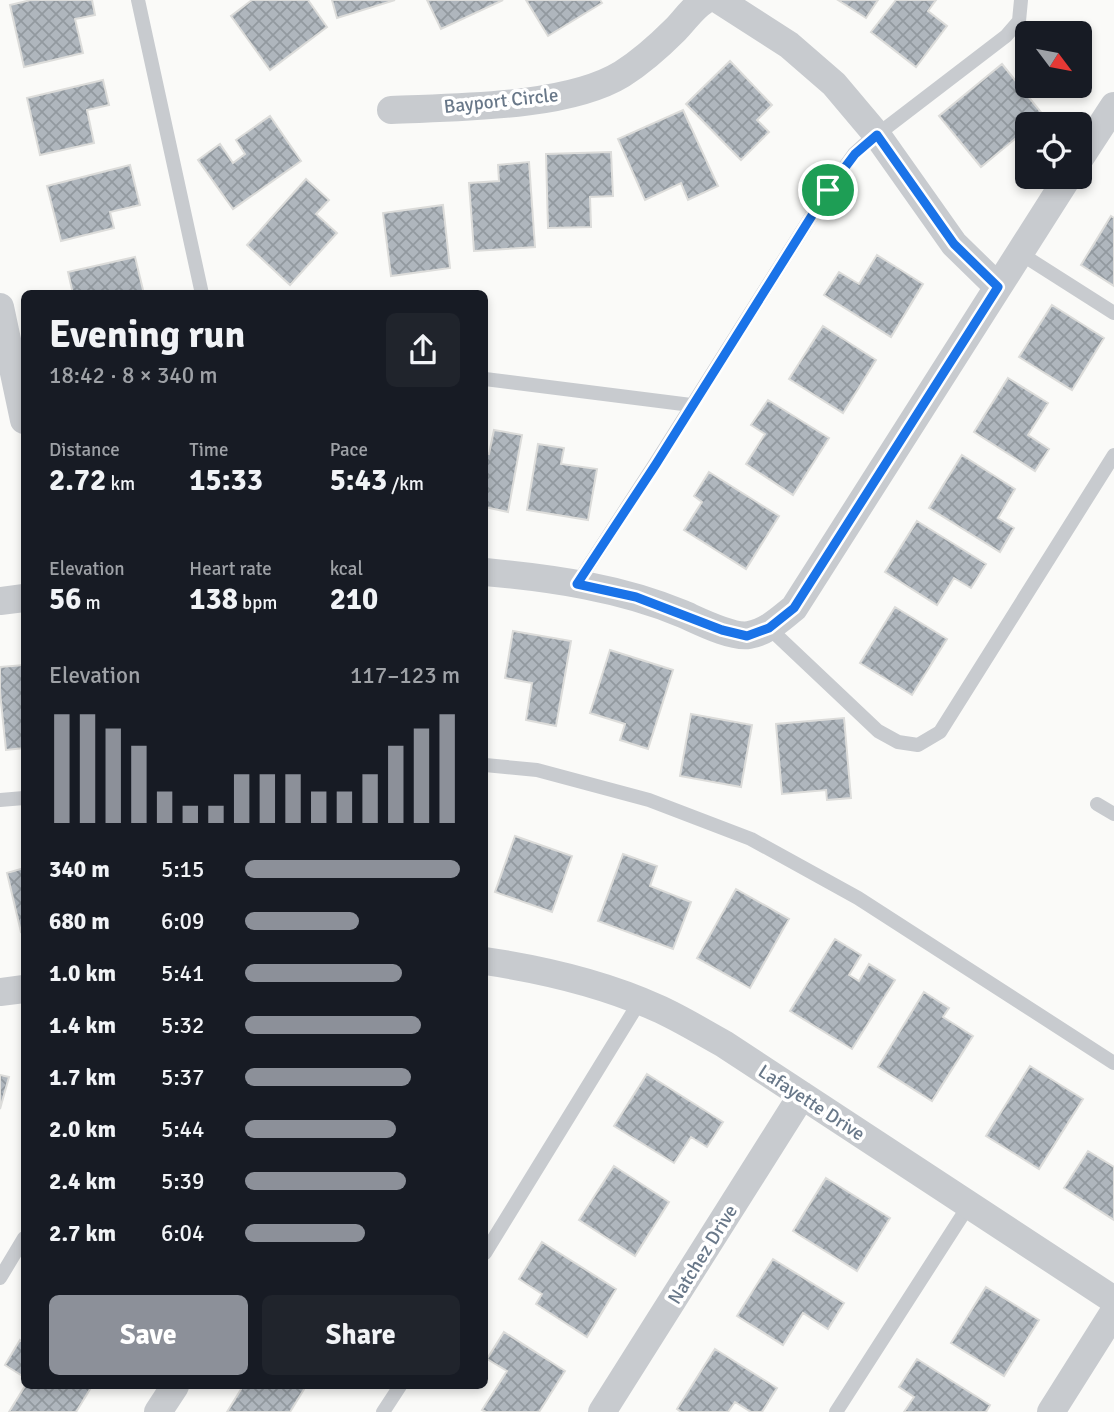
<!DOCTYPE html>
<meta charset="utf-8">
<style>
:root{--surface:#171b24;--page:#20242c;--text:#f1f3f6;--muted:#9ea1a6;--accent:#8c9099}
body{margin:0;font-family:Signika,sans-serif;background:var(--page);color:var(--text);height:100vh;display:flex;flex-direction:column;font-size:26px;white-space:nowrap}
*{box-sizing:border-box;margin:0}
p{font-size:23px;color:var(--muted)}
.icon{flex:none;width:38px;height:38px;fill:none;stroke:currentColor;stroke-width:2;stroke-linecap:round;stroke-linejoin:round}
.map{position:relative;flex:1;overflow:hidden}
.drawer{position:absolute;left:21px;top:290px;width:467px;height:1099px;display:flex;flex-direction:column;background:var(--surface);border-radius:10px;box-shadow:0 4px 10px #0003}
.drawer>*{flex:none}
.needle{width:46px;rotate:122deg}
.tools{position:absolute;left:1015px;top:21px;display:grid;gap:14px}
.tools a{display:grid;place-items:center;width:77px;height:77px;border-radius:10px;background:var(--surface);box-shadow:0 4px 10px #0003;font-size:35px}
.pin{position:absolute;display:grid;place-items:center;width:60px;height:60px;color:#fff;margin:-30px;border:4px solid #fff;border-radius:50%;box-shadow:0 2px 7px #0007}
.round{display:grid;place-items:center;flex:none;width:74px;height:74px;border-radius:10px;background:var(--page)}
.headline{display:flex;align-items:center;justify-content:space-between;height:119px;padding:0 28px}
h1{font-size:38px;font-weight:700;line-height:52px}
.metrics{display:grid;grid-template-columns:repeat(3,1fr);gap:10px;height:119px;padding:7px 28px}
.metrics div{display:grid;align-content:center}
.metrics b{font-size:30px;font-weight:700}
.metrics small{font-size:19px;font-weight:400}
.metrics p{font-size:19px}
.chart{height:196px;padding:14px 28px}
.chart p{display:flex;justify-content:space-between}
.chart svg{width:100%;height:126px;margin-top:7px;stroke:var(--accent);stroke-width:6}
.button{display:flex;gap:14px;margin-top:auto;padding:14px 28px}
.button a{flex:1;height:80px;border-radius:10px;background:var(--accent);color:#fff;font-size:28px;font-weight:700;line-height:80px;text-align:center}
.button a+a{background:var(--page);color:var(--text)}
ul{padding:0 28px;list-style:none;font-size:23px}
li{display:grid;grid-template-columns:112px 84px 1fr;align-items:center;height:52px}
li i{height:18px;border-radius:9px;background:var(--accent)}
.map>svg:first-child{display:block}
</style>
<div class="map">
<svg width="1114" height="1412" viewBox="0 0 1114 1412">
<defs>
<pattern id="building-cross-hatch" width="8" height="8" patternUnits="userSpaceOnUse" patternTransform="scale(1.75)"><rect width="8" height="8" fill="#afb6bd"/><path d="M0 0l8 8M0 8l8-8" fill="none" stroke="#92999f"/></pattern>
</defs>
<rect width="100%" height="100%" fill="#fafaf8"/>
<path fill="url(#building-cross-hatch)" stroke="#dcdcda" stroke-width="2" d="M31,0h61l3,15 -20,4 8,34 -59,14 -14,-62z
M252,0h56l19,27 -57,43 -39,-54z
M332,0h63l-58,18z
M427,0h76l-62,29z
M526,0h74l2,3 -54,33z
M838,0h40l-12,18z
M896,0h40l-8,11 19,15 -31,41 -45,-35z
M730,61l42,44 -15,15 12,12 -28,28 -55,-56z
M1002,64l42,52 -10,8h-7v5l-46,38 -42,-51z
M103,80l6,25 -22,5 7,33 -54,12 -13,-57z
M683,110l35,76 -30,14 -7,-17 -36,17 -27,-61z
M270,116l31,45 -68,48 -35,-49 22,-16 13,19 12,-9 -9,-14z
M611,152l2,44 -23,1 1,30 -43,1 -2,-74z
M529,162l6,85 -61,4 -5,-68 30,-2 -1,-16z
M130,165l10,40 -30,7 4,16 -53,13 -14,-55z
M306,179l23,21 -13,14 21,19 -47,52 -43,-40z
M443,205l7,63 -59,8 -8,-63z
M1111,216l3,2v68l-33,-21z
M877,255l46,29 -32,53 -67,-42 15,-23 20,12z
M135,257l9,37h-71l-5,-22z
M1052,305l52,33 -32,52 -53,-33z
M823,326l53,34 -33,53 -54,-34z
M1008,378l40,25 -20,32 21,14 -14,22 -61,-39z
M768,400l61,38 -36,57 -47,-31 19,-30 -14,-9z
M494,430l28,5 -14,77 -23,-5v-54l4,1z
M538,444l26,4 -3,16 36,5 -9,51 -61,-10z
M962,455l53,34 -17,29 16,10 -14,24 -71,-44z
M709,472l70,44 -33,53 -62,-39 18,-28 -8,-6z
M917,521l69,43 -15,24 -17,-10 -17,27 -52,-33z
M895,607l52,32 -35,56 -52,-32z
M513,631l58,10 -15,85 -30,-6 6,-37 -27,-5z
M610,650l63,20 -25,79 -28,-9 5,-16 -35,-11z
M24,665v83l-18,2 -6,-58v-25z
M691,714l61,11 -11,62 -61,-11z
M844,718l7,80 -24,2 -1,-10 -44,4 -6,-70z
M515,836l57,20 -20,56 -57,-20z
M623,854l34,12 -7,20 41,16 -18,47 -75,-28z
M24,868v63l-3,1 -14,-59z
M736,889l53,30 -39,69 -53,-30z
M835,939l26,16 -12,20 10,6 10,-17 26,16 -43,69 -62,-38z
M924,992l25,16 -6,9 30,19 -41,65 -54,-34z
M1030,1066l53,33 -44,70 -53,-33z
M647,1074l76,48 -16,25 -16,-10 -17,26 -60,-37z
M0,1075l9,2 -9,32z
M1088,1151l26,16v53l-50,-32z
M614,1166l55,36 -34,54 -56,-36z
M826,1178l64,40 -33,53 -64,-40z
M542,1242l74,47 -29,48 -51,-33 6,-10 -23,-15z
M773,1259l71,44 -16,26 -25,-16 -20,32 -46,-29z
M986,1287l53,33 -35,56 -53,-33z
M504,1332l61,39 -26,41h-53l-4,-2 25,-39 -20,-12z
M20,1340l4,3v34l-19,-12z
M715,1349l62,39 -15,24h-11l-16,-10 -7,10h-47l-4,-3z
M917,1359l73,46 -4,7h-82l10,-15 -15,-10z
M25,1386h67l-16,26h-67z
M243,1386h63l-16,26h-63z"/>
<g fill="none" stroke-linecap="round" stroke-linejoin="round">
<path stroke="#c8cbcf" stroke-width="14" d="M138,0l64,294
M1018,252l96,61
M485,379l206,26
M577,584l78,-120 173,-274 26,-36 11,-10 141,-108 13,-15 2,-21
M769,628l109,103 20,11 20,3 22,-13 174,-277
M485,765l52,5 112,30 102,39 107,59 256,165
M0,800l24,-2
M1097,804l17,10
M485,1253l155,-252
M0,1278l24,-40
M383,1412l17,-26
M836,1412l133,-207"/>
<path stroke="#c8cbcf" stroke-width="28" d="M719,0l70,45 45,39 43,51 77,109 44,43
M391,110c64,-3 176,-2 231,-36 19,-12 37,-28 53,-44 11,-11 17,-22 30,-30
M1080,158l34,-52
M0,307l24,113
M485,572c67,6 136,16 198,42 16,7 49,24 66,21 18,-3 31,-16 45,-27l274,-431
M0,601l24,-3
M485,961c60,9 117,22 172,47 23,10 45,24 67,36l390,256
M0,992l24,-3
M158,1412l17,-26
M602,1412l200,-317
M1051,1412l63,-100"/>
</g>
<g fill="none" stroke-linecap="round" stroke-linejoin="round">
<defs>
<path id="route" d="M877,135l77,109 44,43 -204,321 -25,20 -22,8 -25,-6 -86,-33 -59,-13 79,-120 172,-274 27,-36z"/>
</defs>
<use href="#route" stroke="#fff" stroke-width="14"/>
<use href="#route" stroke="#1a73e8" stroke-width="9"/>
</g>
<g text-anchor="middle" stroke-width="7" stroke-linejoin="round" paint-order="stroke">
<g font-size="19" fill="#697889" stroke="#fff">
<text transform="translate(501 100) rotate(-6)" y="7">Bayport Circle</text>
<text transform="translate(812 1102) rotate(33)" y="7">Lafayette Drive</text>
<text transform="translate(702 1254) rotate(-58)" y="7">Natchez Drive</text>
</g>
</g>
</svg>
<div class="tools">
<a><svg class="needle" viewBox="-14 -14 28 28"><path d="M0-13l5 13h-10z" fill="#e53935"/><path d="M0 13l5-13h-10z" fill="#9ea1a6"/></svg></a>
<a><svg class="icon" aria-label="locate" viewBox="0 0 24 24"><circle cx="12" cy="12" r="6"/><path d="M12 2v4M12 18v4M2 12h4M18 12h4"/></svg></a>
</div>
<div class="pin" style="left:828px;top:190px;background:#1e9e55"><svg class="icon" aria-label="arrive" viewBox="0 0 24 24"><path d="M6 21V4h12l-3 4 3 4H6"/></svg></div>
<section class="drawer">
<div class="headline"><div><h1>Evening run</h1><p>18:42 · 8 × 340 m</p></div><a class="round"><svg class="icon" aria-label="share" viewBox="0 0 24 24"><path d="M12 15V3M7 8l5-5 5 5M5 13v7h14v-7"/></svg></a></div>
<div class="metrics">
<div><p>Distance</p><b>2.72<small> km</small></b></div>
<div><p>Time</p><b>15:33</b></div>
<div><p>Pace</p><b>5:43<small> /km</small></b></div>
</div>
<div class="metrics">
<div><p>Elevation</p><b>56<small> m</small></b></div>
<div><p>Heart rate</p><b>138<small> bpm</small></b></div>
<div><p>kcal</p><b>210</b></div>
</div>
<div class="chart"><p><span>Elevation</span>117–123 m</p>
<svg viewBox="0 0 160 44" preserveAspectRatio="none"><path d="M5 44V6M15 44V6M25 44V11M35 44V17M45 44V33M55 44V38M65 44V38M75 44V27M85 44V27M95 44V27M105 44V33M115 44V33M125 44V27M135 44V17M145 44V11M155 44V6"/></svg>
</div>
<ul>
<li><b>340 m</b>5:15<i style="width:100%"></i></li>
<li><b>680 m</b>6:09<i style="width:53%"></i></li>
<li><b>1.0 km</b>5:41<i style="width:73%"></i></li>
<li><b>1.4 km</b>5:32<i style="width:82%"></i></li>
<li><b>1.7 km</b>5:37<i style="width:77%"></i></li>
<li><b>2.0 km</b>5:44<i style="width:70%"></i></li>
<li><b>2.4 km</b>5:39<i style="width:75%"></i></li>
<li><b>2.7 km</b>6:04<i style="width:56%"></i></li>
</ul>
<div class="button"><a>Save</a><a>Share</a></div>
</section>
</div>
